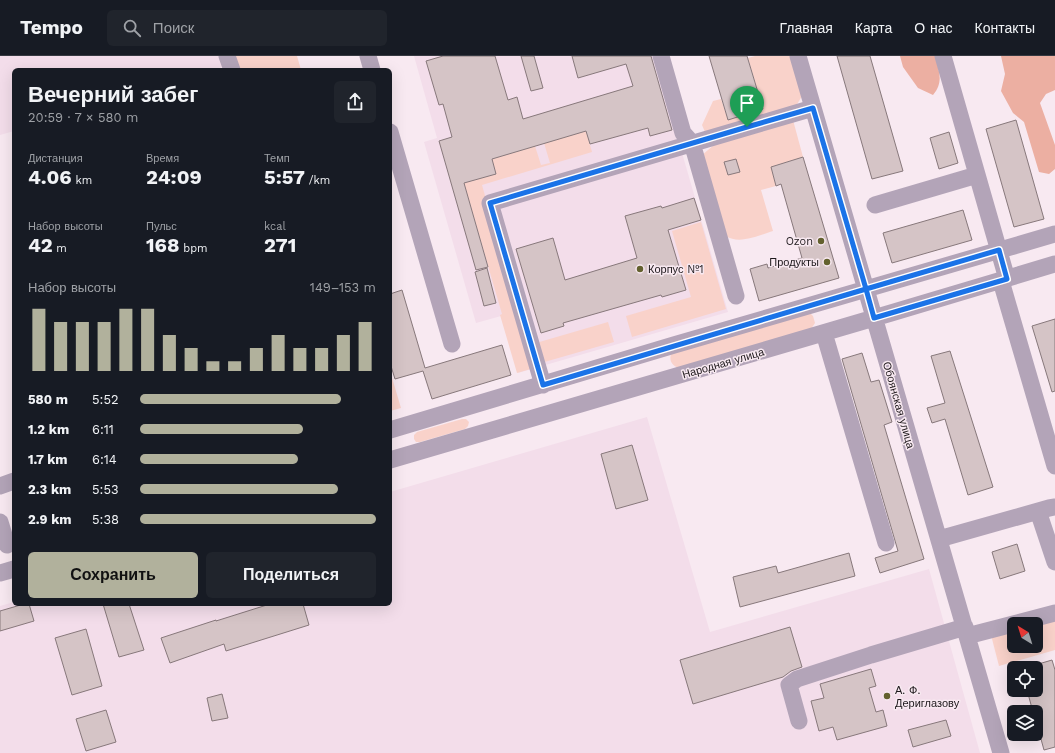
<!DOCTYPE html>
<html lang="ru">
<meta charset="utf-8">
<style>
:root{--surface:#171b24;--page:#20242c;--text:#f1f3f6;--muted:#9ea1a6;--line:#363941;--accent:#b1b19c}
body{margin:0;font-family:"Work Sans",sans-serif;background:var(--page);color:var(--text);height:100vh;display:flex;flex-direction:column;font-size:15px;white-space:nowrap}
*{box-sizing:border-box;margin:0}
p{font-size:13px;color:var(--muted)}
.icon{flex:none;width:22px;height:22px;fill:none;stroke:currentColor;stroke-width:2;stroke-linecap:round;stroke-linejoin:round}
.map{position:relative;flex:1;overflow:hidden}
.drawer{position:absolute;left:12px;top:12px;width:380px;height:538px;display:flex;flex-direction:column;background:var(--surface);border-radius:6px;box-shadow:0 4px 16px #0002}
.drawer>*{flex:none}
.needle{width:26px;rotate:322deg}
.controls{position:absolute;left:1007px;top:561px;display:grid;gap:8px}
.controls a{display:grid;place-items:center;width:36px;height:36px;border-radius:6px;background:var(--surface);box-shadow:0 4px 16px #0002;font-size:20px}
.pin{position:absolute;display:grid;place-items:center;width:34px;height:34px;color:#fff;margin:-41px -17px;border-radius:50% 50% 50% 0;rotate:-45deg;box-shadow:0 0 4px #0007}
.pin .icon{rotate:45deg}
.round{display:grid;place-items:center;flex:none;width:42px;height:42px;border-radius:6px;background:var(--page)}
.overview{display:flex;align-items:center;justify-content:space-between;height:68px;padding:0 16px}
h1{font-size:22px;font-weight:700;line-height:30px}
.metrics{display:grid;grid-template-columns:repeat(3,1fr);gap:6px;height:68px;padding:4px 16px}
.metrics div{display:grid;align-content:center}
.metrics b{font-size:20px;font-weight:700}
.metrics small{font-size:11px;font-weight:400}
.metrics p{font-size:11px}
.chart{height:112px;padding:8px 16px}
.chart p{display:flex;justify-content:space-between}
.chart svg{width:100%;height:72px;margin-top:4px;stroke:var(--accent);stroke-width:6}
.cta{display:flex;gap:8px;margin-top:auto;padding:8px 16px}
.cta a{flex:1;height:46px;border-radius:6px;background:var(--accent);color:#111;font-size:16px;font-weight:700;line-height:46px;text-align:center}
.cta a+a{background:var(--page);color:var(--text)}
ul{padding:0 16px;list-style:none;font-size:13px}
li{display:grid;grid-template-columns:64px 48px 1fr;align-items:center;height:30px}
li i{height:10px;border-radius:5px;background:var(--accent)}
header{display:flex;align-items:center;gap:24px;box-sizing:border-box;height:56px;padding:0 20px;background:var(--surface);border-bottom:1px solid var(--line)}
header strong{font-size:19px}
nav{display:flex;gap:22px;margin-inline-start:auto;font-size:14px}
.search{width:280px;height:36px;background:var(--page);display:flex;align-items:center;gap:10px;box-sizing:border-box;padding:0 14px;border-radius:6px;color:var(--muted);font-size:15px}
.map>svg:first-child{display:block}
</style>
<header>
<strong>Tempo</strong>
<div class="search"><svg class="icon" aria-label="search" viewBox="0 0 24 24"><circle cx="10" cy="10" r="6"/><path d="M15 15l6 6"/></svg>Поиск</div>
<nav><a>Главная</a><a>Карта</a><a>О нас</a><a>Контакты</a></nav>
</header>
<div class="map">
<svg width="1055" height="697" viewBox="0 0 1055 697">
<rect width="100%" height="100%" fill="#f8e9f1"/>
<path fill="#f3ddea" d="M0,0h222l3,10 -13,4h-198v61l-14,4z
M414,0h240l74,256 -210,61 -17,-57 -25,7 -52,-181 13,-4z
M647,361l63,215 219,-63 51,184h-980v-147l14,-4v2h376v-112z"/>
<path fill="#f9d2ca" d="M233,0h64l4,14h-64z
M755,0h37l10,40 -6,10 -91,26 -3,-7 11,-24 8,-2 7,21 35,-11 -15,-51z
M793,64l10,37 -32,10 5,19 -15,4 12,41c-13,4 -34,14 -47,5l-25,-80 14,-12z
M586,75l6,21 -110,33 52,183 -17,5 -17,-58 2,-1 -38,-131 32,-9 -4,-15 43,-13 6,19 9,-2 -6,-20z
M701,166l25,87 -94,28 -6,-21 65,-19 -19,-66z
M810,257l3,3 2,7 -4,6 -133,39c-6,-3 -9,-7 -7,-14z
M608,266l6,20 -73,21 -5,-20z
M390,315l11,37 -11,3z
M462,363h4l3,3 -1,4 -3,3 -45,13h-4l-2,-3v-4l3,-3z
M1055,561v33l-56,16 -8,-31 23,-6v17h22v-22z"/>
<path fill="#ecafa2" d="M900,0h35c4,15 9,26 -2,39l-15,-7 -15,-21z
M1001,0h54v34l-9,4 -6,9 15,42v24l-6,5 -10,-2 -15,-50 -11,-9 -12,-22 4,-17z"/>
<path fill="#d5c4c6" stroke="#87787b" d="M443,0h52l13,44 9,-3 6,22 110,-33 -7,-22 -48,14 -6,-22h79l21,74 -22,6 -2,-8 -58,16 -4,-13 -94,28 4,15 -32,9 24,84 -12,3 -37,-129 13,-4 -9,-33 -4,1 -13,-44z
M521,0h13l9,32 -12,3z
M709,0h38l16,53 -35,11z
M837,0h33l33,115 -31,8z
M1016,64l28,99 -30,8 -28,-98z
M949,76l9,31 -19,6 -9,-31z
M803,101l36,121 -80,23 -9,-32 17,-5 1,4 34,-10 -21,-74 -5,2 -5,-19z
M736,103l4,13 -12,3 -4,-13z
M694,142l7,22 -33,10 18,60 -24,7 -1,-2 -98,28 1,3 -23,7 -25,-84 37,-11 12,42 72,-22 -12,-42 36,-10 1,2z
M963,154l9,30 -80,23 -9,-30z
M487,212l9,35 -12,3 -9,-34z
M402,234l23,78 77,-23 9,30 -79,24 -9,-28 -28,8 -5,-16v-69z
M1055,263v72l-3,1 -20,-66z
M950,295l43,136 -25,8 -23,-76 -13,4 -5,-15 18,-5 -14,-47z
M862,297l9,29 8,-2 13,42 -8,3 40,134 -44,14 -5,-15 23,-7 -56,-192z
M632,389l16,55 -32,9 -15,-55z
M1017,488l8,27 -25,8 -8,-27z
M849,497l6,23 -115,31 -7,-30 43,-11 2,7z
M24,548h5l5,17 -34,10v-20z
M103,548h26l15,46 -25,7z
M270,548h33l6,21 -83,26 -2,-7 -54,19 -9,-25 55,-18v1z
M790,571l12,40 -11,4 -8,6 -90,27 -13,-44z
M86,573l16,57 -30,9 -17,-57z
M1052,604l3,10v77l-11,3 -8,-29v-9h-3l-6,-22h9v-22h-11z
M871,613l5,17 -7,2 7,24 7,-2 4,16 -50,14 -4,-13 -14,4 -8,-30 13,-3 -4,-14z
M222,638l6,24 -16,3 -5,-23z
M106,654l10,32 -30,9 -10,-32z
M946,664l5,16 -38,11 -5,-17z"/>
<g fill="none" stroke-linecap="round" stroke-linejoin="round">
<path stroke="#b3a4b8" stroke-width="17" d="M227,0l5,14
M368,0l4,14
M661,0l22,77 9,10 44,153
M798,0l203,697
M943,0l64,223
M390,76l62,212
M875,149l102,-30
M1001,225l54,185
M824,277l62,210
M543,329l-53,-182 323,-95
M390,374l284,-85 381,-111
M390,404l501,-147 164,-49
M0,430l14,-5
M1038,455l17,51
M0,466l7,23
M939,483l110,-31 6,-1
M0,517l14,-4
M967,580l88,-23
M799,665l-10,-36 8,-6 74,-24 94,-28"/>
</g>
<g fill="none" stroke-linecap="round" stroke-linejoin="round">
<defs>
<path id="route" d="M747,71l-257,76 53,182 323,-96 8,29 133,-39 -8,-29 -133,39 -53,-181 -66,19"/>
</defs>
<use href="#route" stroke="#fff" stroke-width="8"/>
<use href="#route" stroke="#1a73e8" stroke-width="5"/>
</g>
<g fill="#63612e" stroke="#f8e9f1" stroke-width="1.5">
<circle cx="821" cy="185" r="4"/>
<circle cx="827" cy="206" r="4"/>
<circle cx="640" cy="213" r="4"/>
<circle cx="887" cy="640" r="4"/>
</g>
<g text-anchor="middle" stroke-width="3" stroke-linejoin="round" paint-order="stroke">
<g font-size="11" fill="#1d181b" stroke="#f8e9f1" text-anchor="end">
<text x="813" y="189">Ozon</text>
<text x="819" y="210">Продукты</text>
<text x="648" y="217" text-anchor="start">Корпус №1</text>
<text x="895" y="638" text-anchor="start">А. Ф.<tspan x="895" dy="13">Дериглазову</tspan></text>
</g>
<g font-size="11" fill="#1d181b" stroke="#f8e9f1">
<text transform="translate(723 307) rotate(-16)" y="4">Народная улица</text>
<text transform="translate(899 349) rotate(74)" y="4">Обоянская улица</text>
</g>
</g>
</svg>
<div class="controls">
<a><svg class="needle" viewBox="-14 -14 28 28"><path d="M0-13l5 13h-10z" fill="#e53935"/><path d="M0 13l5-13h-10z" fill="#9ea1a6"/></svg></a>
<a><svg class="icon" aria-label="locate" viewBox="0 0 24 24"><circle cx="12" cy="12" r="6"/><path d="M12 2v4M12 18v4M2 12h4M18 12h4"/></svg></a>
<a><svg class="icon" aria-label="layers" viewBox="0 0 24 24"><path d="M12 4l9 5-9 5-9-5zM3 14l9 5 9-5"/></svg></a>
</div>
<div class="pin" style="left:747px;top:71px;background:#1e9e55"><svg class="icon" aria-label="arrive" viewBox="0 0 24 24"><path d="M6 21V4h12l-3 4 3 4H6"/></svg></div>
<section class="drawer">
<div class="overview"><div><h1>Вечерний забег</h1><p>20:59 · 7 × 580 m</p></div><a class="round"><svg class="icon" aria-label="share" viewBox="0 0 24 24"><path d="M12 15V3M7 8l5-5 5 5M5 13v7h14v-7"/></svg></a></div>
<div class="metrics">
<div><p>Дистанция</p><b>4.06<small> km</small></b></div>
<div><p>Время</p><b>24:09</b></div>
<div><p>Темп</p><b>5:57<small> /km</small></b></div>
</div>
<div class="metrics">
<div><p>Набор высоты</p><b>42<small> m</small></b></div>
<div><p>Пульс</p><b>168<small> bpm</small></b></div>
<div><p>kcal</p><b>271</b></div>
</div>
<div class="chart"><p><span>Набор высоты</span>149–153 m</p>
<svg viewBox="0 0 160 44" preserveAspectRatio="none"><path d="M5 44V6M15 44V14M25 44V14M35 44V14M45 44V6M55 44V6M65 44V22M75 44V30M85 44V38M95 44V38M105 44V30M115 44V22M125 44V30M135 44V30M145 44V22M155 44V14"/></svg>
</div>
<ul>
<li><b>580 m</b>5:52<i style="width:85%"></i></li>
<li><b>1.2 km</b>6:11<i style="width:69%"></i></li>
<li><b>1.7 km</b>6:14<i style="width:67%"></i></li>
<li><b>2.3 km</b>5:53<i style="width:84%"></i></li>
<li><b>2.9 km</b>5:38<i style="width:100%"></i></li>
</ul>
<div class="cta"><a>Сохранить</a><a>Поделиться</a></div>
</section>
</div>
